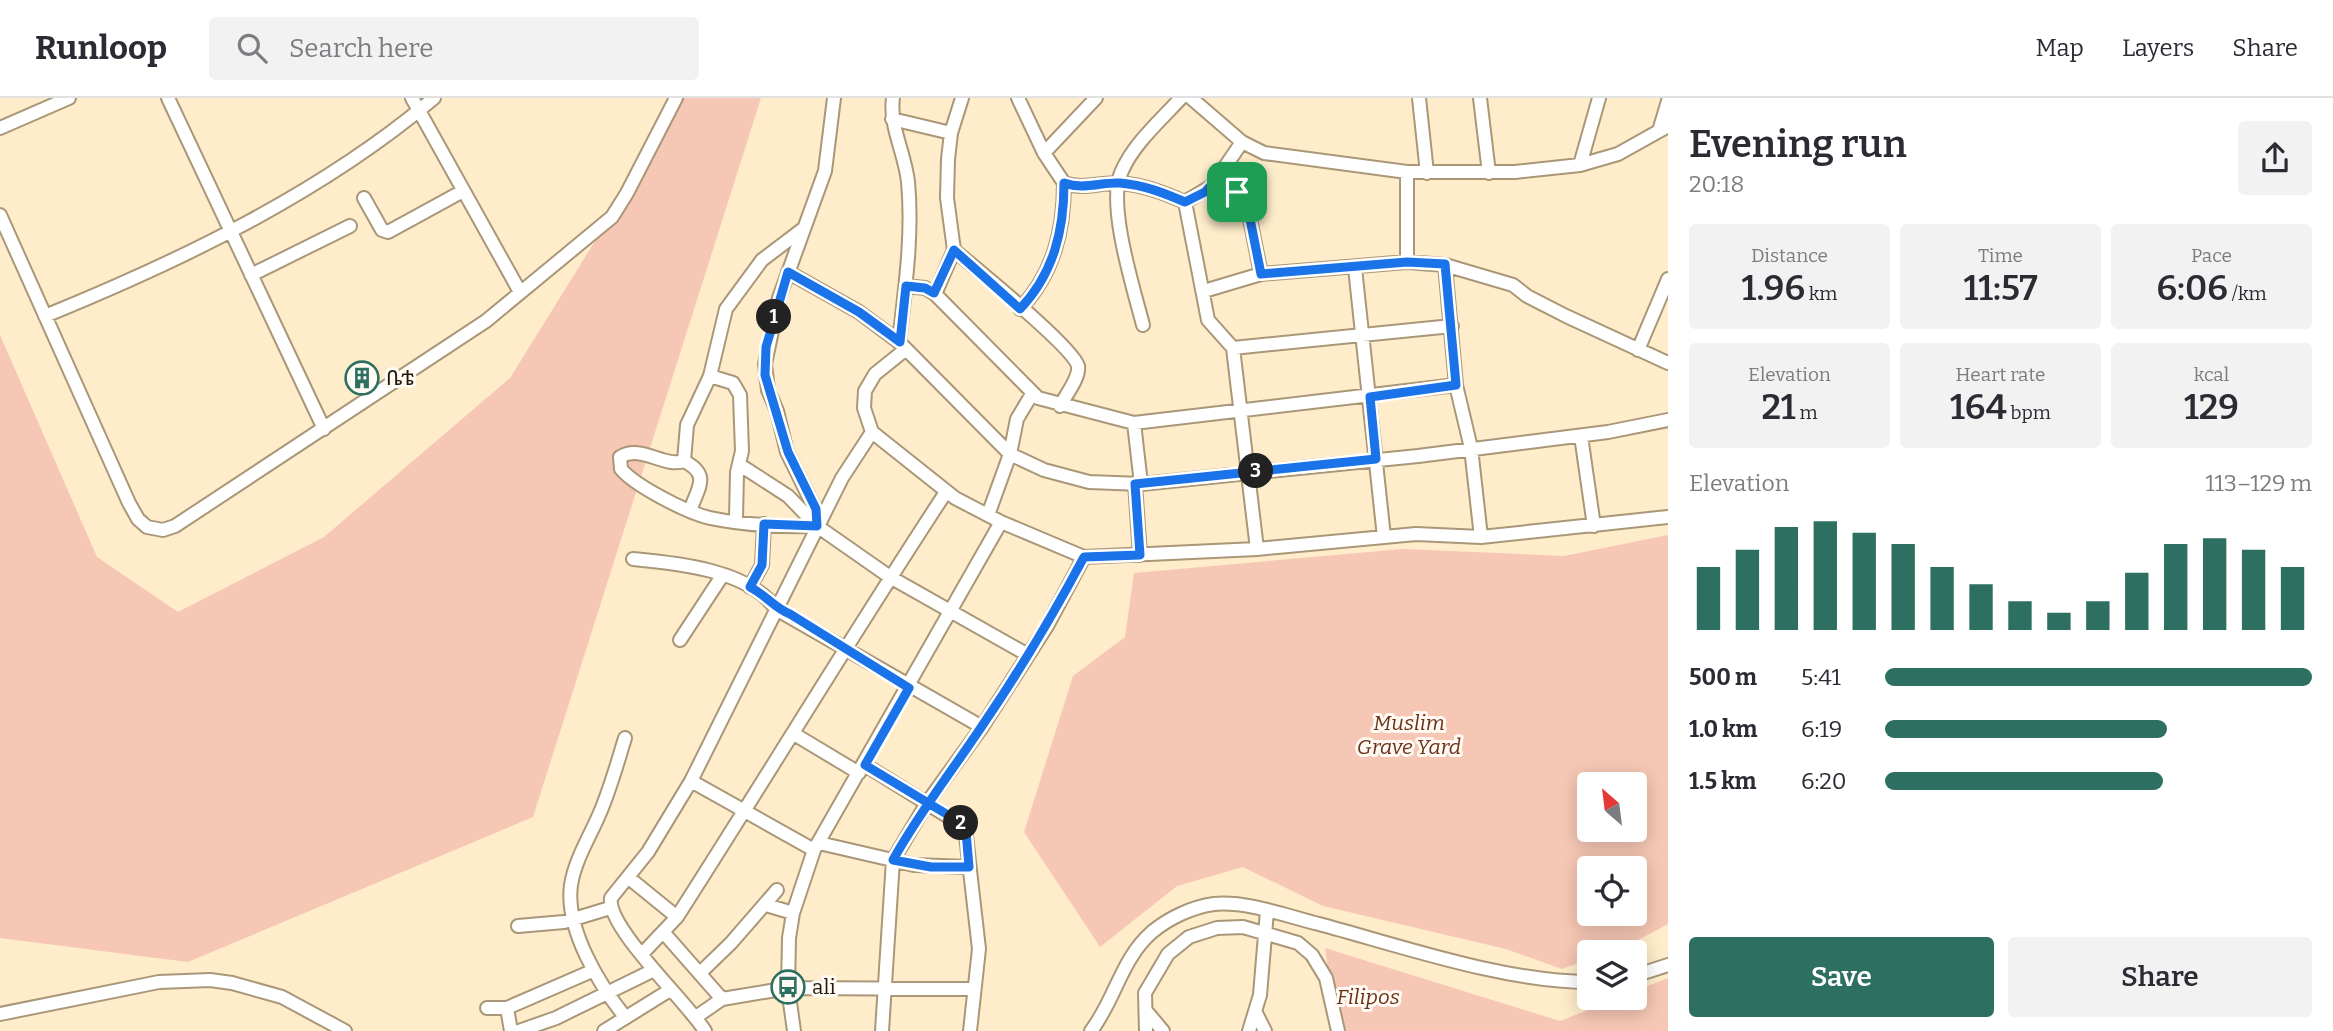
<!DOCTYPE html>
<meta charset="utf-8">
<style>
:root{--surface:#fff;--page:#f2f2f3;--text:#2b2b33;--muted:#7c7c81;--line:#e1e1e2;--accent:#2d6f61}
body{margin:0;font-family:Bitter,"Noto Sans Ethiopic",serif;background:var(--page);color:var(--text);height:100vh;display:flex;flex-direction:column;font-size:26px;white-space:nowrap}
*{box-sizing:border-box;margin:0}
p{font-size:23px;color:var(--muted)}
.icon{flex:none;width:38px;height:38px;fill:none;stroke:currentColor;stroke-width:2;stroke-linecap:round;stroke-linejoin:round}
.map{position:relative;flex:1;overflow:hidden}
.sheet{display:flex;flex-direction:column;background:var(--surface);width:665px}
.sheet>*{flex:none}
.needle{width:46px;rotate:332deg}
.controls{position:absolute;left:1577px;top:674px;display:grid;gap:14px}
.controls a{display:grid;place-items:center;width:70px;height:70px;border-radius:7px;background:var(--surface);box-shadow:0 4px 18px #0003;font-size:35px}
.pin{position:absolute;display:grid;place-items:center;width:60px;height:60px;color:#fff;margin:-30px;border-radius:14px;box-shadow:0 4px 10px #0006}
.km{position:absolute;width:35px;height:35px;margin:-18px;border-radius:50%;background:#222;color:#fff;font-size:19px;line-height:35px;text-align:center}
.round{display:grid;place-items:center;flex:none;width:74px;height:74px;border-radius:7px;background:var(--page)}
.summary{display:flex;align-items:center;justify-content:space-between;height:119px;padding:0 21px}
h1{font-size:38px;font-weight:600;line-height:52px}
.figures{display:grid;grid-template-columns:repeat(3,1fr);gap:10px;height:119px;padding:7px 21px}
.figures div{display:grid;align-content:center;border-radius:7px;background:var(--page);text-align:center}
.figures b{font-size:35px;font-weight:600}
.figures small{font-size:19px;font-weight:400}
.figures p{font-size:19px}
.chart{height:196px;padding:14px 21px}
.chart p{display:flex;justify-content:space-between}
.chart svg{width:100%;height:126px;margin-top:7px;stroke:var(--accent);stroke-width:6}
.primary-button{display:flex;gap:14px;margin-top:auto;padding:14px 21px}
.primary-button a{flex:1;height:80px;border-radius:7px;background:var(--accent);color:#fff;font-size:28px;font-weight:600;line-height:80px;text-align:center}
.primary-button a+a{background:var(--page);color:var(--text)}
ul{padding:0 21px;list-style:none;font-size:23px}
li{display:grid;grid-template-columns:112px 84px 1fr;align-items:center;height:52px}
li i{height:18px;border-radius:9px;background:var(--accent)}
header{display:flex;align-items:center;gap:42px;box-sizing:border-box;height:98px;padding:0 35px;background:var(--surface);border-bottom:2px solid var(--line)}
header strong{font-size:33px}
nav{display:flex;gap:38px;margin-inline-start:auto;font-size:24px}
.search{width:490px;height:63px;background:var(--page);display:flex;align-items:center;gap:18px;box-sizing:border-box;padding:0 24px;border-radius:7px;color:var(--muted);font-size:26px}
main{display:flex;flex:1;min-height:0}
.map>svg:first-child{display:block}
</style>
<header>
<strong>Runloop</strong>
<div class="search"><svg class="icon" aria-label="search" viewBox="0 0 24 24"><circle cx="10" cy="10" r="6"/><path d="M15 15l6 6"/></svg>Search here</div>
<nav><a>Map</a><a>Layers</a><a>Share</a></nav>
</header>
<main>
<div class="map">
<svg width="1668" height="933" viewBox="0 0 1668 933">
<rect width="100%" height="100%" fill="#ffecca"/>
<path fill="#f6c7b4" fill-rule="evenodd" d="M684,0h77l-228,719 -345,145 -188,-24v-603l97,222 81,55 146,-75 186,-159z
M1668,437v389c-26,14 -49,28 -79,28v7l-27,10 -56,-20 -183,-43 -80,-39 -66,19 -77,61 -76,-115 49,-156 52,-39 9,-64 269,-24 161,7zM1634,686v46h-45v-46zM1634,770v46h-45v-46z
M1325,850l235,73 59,-23h15l1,-7 33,-13v53h-330z"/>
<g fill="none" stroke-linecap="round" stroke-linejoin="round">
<defs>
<path id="minor" d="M168,0l156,331
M412,0l108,194
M893,0c-4,28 12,55 15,84 5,53 -3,107 -9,160
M1018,0l26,55 20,30c20,7 36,-1 56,0 24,2 44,10 65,19
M1191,0l51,44 22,11 143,19h108l65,-7 38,-11 50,-28
M1419,0l8,75
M1480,0l9,75
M892,21l59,14
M0,30l69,-30
M1659,33l9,-30
M1044,55l52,-55
M1580,67l19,-67
M1407,74v90
M1218,80l28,21 15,75
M364,100l18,32 6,2 75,-41
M1185,104l23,118 25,28 24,201
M1185,104l27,-16 30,-44
M0,117l129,288 9,16 9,8 16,3 12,-4 311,-205 126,-104 15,-24 49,-95
M954,152c21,18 119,97 124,116 2,12 -13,30 -18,40
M1445,167l11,120 15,63 10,89
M1355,170l29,269
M788,174l71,40 40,30 111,112 34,16 45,12 52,2 277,-28 190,-24 60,-12
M251,177l99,-49
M906,188l19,2 10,6 103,104 96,25 322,-38
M1204,193l57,-17 146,-12 38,3 68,20 14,11 39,20 102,47
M935,196l19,-44 -7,-52 1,-39 3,-26 11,-35
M1020,211c34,-36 44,-79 44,-126
M45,218c135,-55 277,-123 389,-218
M1143,227c-9,-35 -36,-120 -22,-152 12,-29 39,-52 60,-75
M1233,250l219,-22
M906,251l-31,25 -10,17 -1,17 8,24 83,66 46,24 83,35 173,-8 159,-15 65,3 187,-20
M1638,252l30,-71
M710,278l23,7 7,12 2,56 -5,21 -1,47
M1134,325l7,61
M1581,338l13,90
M684,363l3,-36 23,-49 16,-67 36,-49 41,-31
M740,367l48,31 29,30 73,51 138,78
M1135,386l5,71
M690,413c8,-24 21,-36 -6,-50 -20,7 -43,-17 -64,-4l1,12c14,17 67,44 89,49 34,7 72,9 107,8
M988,417l22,-61 7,-35 15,-25
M817,428l-2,-17 -28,-57 -10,-41 -9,-21 -3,-26 14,-66 46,-127 9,-73
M633,461c44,4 116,11 143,50l206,118
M750,489l12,-22 2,-41
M680,542l42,-64
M794,636l65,39
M625,640c-8,26 -15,52 -26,77 -10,23 -24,45 -28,70 -6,44 28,99 54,132
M865,667l100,62 14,122 -9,82
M691,683l123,69
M819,745l95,22 55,2
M629,780l48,39c91,-142 177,-285 269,-425
M766,807l27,8
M518,828l46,-4 46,-14
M664,835l58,66
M642,856l35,-37
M700,875l31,-30 46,-53
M1634,878l34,-11
M487,910h20l85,-37
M507,910l4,23
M1147,914l16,19
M1256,915l9,18
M0,916l159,-32 51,-2 22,3 50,14 63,34
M696,919l26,-18 66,-11 186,1
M519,933l37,-13 98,-48
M604,933l66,-41
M705,933c-17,-28 -99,-104 -94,-133l37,-46 43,-71 151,-303 30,-46
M794,933l-6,-43 1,-50 4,-25 21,-63 187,-328
M882,933l11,-171 34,-57 55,-76 65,-101 37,-69
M1091,933c24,-31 30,-72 61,-99 17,-14 40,-25 62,-28 34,-3 72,12 105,20 82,22 186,58 270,58
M1146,933l-1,-38 23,-39 21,-17 28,-9 26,-1 55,16 14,12 14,23 12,53
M1249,933l11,-36 7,-84"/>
</defs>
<use href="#minor" stroke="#a99778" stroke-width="16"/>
<use href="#minor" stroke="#fff" stroke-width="12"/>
</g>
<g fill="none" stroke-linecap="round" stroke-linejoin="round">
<defs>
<path id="route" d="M1237,94l-19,-14 -13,14 -20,10c-21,-9 -41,-17 -65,-19 -20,-1 -36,7 -56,0 0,47 -10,90 -44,126l-66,-59 -20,43 -9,-5 -19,-2 -6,56 -41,-30 -71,-40 -22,75 -1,28 23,77 28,57 1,17 -53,-2 -2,41 -12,22c16,8 24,21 40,27l119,74 -44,77 98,59 3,7 3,36h-38l-38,-7c26,-47 59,-89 89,-134 37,-54 71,-111 102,-169l56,-2 -5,-71 241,-25 -6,-62 86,-12 -11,-121 -38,-2 -146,12 -15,-75 -9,-7"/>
</defs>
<use href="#route" stroke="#fff" stroke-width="14"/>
<use href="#route" stroke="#1a73e8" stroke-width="9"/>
</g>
<defs>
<symbol id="building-ring" viewBox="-11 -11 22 22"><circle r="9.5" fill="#fffbf4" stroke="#2d6f61" stroke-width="1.5"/><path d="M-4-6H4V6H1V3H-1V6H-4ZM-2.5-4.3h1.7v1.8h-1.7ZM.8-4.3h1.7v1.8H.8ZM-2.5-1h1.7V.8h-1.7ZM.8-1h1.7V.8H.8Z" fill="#2d6f61"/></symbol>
<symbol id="bus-ring" viewBox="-11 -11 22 22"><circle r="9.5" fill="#fffbf4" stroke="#2d6f61" stroke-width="1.5"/><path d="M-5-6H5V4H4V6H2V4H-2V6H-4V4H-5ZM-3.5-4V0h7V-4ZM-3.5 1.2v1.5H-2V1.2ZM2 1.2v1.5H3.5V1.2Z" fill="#2d6f61"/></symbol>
</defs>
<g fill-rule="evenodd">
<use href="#building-ring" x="343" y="261" width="38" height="38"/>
<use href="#bus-ring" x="769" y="870" width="38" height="38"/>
</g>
<g text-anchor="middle" stroke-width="6" stroke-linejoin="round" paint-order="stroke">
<g font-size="21" fill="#20190d" stroke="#fffbf4" text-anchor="start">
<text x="386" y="287">ቤቴ</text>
<text x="812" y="896">ali</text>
</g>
<g font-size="21" font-style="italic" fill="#6b3217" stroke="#fffbf4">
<text x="1409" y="632">Muslim<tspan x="1409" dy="24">Grave Yard</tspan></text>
<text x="1368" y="906">Filipos</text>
</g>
</g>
</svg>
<div class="controls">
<a><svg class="needle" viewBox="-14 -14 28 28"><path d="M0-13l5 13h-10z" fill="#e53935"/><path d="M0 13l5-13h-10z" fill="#7c7c81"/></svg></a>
<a><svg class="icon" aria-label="locate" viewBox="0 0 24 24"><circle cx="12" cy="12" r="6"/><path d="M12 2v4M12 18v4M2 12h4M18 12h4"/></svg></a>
<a><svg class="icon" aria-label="layers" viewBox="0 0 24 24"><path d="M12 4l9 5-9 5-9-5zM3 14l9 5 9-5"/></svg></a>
</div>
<div class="pin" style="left:1237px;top:94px;background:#1e9e55"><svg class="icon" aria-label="arrive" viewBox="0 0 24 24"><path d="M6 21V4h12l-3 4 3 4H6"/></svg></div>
<b class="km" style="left:774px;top:219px">1</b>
<b class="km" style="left:961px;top:725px">2</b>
<b class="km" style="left:1256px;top:373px">3</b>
</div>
<section class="sheet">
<div class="summary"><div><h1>Evening run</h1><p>20:18</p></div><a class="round"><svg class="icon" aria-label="share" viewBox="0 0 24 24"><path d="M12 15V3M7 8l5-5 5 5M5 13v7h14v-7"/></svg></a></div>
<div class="figures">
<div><p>Distance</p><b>1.96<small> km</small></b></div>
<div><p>Time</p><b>11:57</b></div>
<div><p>Pace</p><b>6:06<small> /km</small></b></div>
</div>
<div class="figures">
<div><p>Elevation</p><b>21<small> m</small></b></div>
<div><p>Heart rate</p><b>164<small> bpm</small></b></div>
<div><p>kcal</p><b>129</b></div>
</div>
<div class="chart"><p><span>Elevation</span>113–129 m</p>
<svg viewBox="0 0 160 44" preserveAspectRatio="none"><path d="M5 44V22M15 44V16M25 44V8M35 44V6M45 44V10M55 44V14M65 44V22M75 44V28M85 44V34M95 44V38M105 44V34M115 44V24M125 44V14M135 44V12M145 44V16M155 44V22"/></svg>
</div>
<ul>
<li><b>500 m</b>5:41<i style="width:100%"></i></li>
<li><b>1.0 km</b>6:19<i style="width:66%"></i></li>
<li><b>1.5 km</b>6:20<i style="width:65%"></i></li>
</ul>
<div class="primary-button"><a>Save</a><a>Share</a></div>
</section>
</main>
